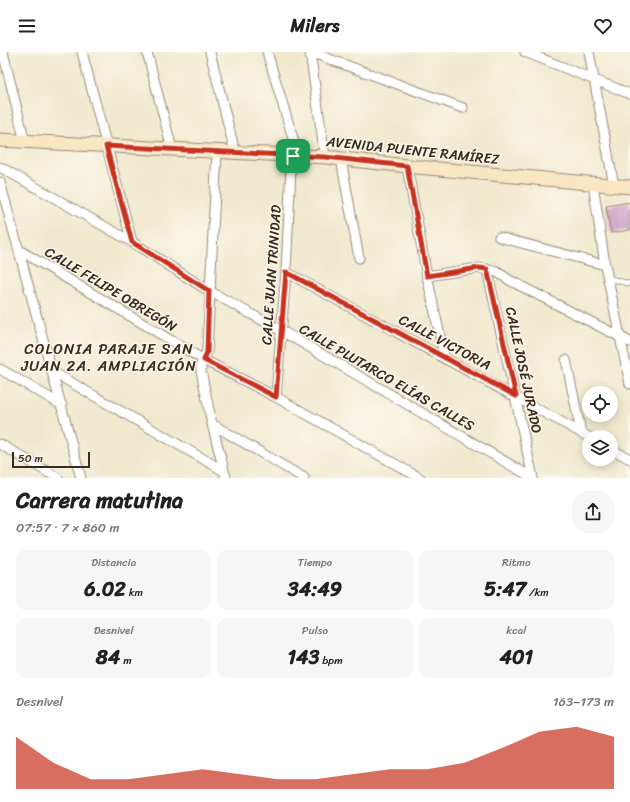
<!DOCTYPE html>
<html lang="es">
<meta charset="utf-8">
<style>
:root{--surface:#fff;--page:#f6f6f6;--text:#202124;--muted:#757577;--accent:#c8321e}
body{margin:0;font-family:Sriracha,sans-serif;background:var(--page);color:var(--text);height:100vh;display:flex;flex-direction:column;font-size:15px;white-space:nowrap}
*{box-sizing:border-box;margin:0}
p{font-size:13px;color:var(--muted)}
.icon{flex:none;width:22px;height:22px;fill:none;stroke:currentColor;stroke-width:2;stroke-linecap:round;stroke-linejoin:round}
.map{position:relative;height:426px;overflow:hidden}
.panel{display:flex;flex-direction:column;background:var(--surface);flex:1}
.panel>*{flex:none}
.tools{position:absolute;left:582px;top:334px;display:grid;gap:8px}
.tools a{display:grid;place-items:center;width:36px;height:36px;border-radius:50%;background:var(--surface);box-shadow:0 2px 10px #0003;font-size:20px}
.scale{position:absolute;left:12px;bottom:10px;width:78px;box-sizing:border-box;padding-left:4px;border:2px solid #3b2a1e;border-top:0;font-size:11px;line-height:14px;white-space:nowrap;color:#3b2a1e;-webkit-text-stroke:3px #fbf7ec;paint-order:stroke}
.pin{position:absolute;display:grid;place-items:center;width:34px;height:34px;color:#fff;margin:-17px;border-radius:8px;box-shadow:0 2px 6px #0006}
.round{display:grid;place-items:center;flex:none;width:42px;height:42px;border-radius:16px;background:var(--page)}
.overview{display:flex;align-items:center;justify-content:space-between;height:68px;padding:0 16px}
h1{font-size:22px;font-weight:700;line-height:30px}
.stats{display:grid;grid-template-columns:repeat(3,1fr);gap:6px;height:68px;padding:4px 16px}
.stats div{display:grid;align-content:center;border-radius:10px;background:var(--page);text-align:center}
.stats b{font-size:20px;font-weight:700}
.stats small{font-size:11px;font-weight:400}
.stats p{font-size:11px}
.chart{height:112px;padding:8px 16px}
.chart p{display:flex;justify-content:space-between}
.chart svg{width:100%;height:72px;margin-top:4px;fill:var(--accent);opacity:.7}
header{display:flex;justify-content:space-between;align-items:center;height:52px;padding:0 16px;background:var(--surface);font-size:18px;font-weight:700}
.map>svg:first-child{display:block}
</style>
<header><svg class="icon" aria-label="menu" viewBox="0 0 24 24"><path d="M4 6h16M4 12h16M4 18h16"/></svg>Milers<svg class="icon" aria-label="heart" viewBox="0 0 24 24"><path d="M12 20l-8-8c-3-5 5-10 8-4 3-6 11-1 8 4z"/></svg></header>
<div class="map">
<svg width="630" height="426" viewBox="0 0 630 426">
<rect width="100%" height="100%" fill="#fbf7ec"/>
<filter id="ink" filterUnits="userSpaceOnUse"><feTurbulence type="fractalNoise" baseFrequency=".025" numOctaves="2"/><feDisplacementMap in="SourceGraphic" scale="8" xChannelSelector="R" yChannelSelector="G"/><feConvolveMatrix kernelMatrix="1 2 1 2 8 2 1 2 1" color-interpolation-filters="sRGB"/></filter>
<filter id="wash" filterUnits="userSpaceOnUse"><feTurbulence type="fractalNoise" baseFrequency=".012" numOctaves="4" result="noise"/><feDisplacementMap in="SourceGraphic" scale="16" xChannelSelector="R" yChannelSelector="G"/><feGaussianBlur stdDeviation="0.9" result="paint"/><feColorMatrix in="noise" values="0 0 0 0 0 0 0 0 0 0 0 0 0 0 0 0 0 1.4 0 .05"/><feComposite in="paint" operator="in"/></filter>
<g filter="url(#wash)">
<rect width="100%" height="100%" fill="#f1e9cf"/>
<g id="blocks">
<path fill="#d3adcb" d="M630,150v28l-19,3 -5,-27z"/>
</g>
</g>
<g filter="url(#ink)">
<use href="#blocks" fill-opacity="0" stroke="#968a76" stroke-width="1"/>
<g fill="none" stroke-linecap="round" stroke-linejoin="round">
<defs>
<path id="lane" d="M608,226l22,6"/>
<path id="street" d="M3,0l22,90
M82,0l50,190
M147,0l25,97
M210,0l25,100
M267,0l28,93 -4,23 -5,104 -10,125
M310,0l153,56
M310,0l15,105
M525,0l105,42
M589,0l25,134
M217,100l-10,200 -6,13v6l11,53 14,54
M341,107l18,99
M407,114l20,110 18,83
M0,115l132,75 77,49 73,40 251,147
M0,130l81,296
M593,132l12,81 25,119
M499,185l106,28
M19,198l185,110 72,37 144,81
M487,217l46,209
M286,220l303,165
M427,224l52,-8 18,4 14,9 119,61
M566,308l15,72
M0,317l62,36
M53,320l171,99
M212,372l92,54
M0,392l58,34
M611,397l19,10"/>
<path id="secondary" d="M0,88l325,17 82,9 223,21"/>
</defs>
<use href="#lane" stroke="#968a76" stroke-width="6"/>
<use href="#street" stroke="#968a76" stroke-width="11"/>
<use href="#secondary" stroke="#968a76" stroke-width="15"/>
<use href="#lane" stroke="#fff" stroke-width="4.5"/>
<use href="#street" stroke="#fff" stroke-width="9"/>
<use href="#secondary" stroke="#f9e7c3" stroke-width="13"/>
</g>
</g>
<g fill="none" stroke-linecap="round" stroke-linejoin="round" filter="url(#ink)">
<defs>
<path id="route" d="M106,94l219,11 82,9 20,110 52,-8 8,1 29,127 -230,-124 -10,125 -72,-37 3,-8 2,-61 -77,-49z"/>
</defs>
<use href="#route" stroke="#fff" stroke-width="8"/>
<use href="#route" stroke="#c8321e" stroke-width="5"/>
</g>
<g text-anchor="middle" stroke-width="3" stroke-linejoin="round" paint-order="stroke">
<g font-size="14" fill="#3b2a1e" stroke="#fbf7ec">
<text transform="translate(413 98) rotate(6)" y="5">AVENIDA PUENTE RAMÍREZ</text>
<text transform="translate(271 223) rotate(-86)" y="5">CALLE JUAN TRINIDAD</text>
<text transform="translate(111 237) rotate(31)" y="5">CALLE FELIPE OBREGÓN</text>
<text transform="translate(445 290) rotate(28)" y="5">CALLE VICTORIA</text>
<text transform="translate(524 318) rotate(78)" y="5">CALLE JOSÉ JURADO</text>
<text transform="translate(387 325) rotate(30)" y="5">CALLE PLUTARCO ELÍAS CALLES</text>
</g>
<g font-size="15" letter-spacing="1" fill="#3b2a1e" stroke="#fbf7ec">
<text x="109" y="302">COLONIA PARAJE SAN<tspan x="109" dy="17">JUAN 2A. AMPLIACIÓN</tspan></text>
</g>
</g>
</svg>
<div class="tools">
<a><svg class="icon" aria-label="locate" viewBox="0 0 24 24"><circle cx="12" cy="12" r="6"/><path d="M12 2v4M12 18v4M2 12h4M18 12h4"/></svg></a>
<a><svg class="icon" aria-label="layers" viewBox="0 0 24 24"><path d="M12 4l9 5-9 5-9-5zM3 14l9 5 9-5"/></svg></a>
</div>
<div class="scale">50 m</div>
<div class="pin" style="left:293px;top:104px;background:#1e9e55"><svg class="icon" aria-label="arrive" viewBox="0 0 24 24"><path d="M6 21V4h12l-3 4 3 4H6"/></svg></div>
</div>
<section class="panel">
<div class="overview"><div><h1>Carrera matutina</h1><p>07:57 · 7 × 860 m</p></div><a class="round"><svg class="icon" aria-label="share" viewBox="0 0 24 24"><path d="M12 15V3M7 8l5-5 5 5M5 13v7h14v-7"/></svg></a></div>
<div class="stats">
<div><p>Distancia</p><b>6.02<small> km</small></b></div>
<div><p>Tiempo</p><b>34:49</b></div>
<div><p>Ritmo</p><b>5:47<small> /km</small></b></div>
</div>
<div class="stats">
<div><p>Desnivel</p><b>84<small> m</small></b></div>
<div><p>Pulso</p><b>143<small> bpm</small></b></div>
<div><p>kcal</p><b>401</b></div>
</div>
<div class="chart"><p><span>Desnivel</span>163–173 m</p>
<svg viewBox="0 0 160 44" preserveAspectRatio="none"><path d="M0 44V12L10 28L20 38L30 38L40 35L50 32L60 35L70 38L80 38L90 35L100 32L110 32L120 28L130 19L140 9L150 6L160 12V44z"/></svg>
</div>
</section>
